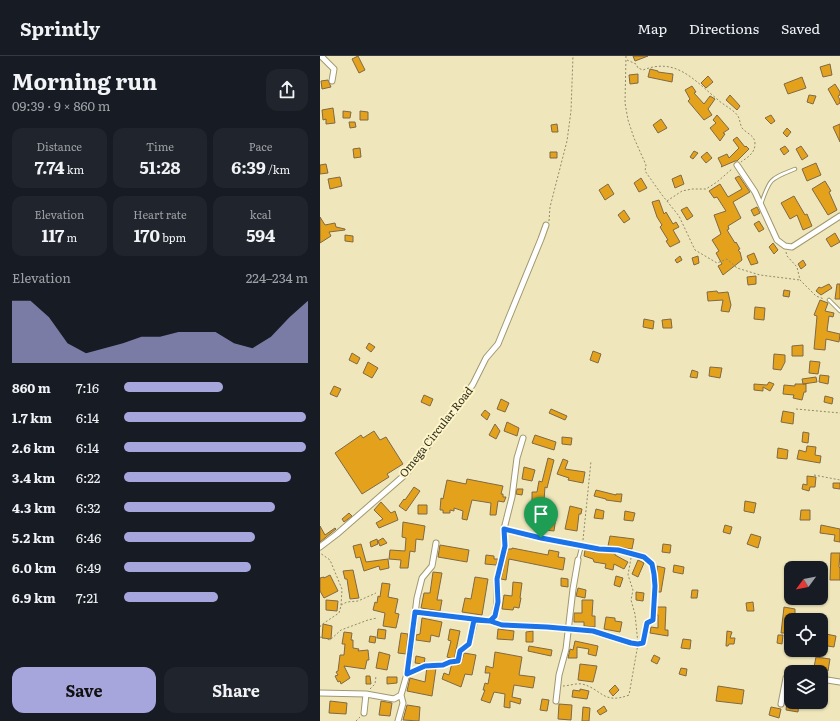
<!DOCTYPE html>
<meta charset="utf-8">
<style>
:root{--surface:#171b24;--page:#20242c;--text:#f1f3f6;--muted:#9ea1a6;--line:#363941;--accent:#a6a6dc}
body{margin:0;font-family:Literata,serif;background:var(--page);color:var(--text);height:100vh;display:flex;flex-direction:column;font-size:15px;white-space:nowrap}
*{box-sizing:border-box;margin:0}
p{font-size:13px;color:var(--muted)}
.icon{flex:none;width:22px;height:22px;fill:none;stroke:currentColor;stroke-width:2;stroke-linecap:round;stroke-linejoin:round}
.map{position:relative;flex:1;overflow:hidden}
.sheet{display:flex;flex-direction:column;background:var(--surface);width:320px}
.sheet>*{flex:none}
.needle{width:26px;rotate:238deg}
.controls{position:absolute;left:464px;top:505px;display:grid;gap:8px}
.controls a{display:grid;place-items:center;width:44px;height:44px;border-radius:8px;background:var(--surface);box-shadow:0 1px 3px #0004;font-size:20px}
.pin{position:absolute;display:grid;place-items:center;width:34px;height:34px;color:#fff;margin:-41px -17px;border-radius:50% 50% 50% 0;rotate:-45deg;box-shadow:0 0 4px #0007}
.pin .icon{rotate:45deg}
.round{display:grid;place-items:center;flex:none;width:42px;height:42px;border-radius:12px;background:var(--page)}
.summary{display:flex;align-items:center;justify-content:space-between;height:68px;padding:0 12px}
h1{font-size:22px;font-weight:700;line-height:30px}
.stats{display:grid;grid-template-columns:repeat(3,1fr);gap:6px;height:68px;padding:4px 12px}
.stats div{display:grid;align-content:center;border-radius:10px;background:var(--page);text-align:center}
.stats b{font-size:17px;font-weight:700}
.stats small{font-size:11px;font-weight:400}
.stats p{font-size:11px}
.chart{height:112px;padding:8px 12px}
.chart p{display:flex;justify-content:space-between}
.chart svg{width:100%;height:72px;margin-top:4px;fill:var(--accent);opacity:.7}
.action{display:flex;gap:8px;margin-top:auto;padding:8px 12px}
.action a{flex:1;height:46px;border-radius:12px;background:var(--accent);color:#111;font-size:16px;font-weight:700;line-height:46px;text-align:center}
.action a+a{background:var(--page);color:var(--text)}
ul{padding:0 12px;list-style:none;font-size:13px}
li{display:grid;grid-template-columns:64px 48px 1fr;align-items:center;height:30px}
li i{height:10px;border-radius:5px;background:var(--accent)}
header{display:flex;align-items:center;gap:24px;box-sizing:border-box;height:56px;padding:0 20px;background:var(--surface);border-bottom:1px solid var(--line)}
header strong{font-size:19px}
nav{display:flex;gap:22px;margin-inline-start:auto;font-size:14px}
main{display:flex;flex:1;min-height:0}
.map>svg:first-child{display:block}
</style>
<header>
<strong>Sprintly</strong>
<nav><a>Map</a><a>Directions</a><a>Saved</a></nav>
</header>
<main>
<section class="sheet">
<div class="summary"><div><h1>Morning run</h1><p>09:39 · 9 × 860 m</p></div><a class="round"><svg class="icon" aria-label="share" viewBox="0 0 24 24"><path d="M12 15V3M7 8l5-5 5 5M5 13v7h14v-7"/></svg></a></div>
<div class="stats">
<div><p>Distance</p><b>7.74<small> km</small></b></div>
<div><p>Time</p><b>51:28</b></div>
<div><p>Pace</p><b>6:39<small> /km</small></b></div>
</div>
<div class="stats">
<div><p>Elevation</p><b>117<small> m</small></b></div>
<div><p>Heart rate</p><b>170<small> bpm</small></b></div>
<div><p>kcal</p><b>594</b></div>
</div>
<div class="chart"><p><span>Elevation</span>224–234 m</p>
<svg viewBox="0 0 160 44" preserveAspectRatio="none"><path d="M0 44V6L10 6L20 16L30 32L40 38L50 35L60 32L70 28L80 28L90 25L100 25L110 25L120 32L130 35L140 28L150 16L160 6V44z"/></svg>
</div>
<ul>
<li><b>860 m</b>7:16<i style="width:54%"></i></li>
<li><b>1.7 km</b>6:14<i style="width:99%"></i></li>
<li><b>2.6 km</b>6:14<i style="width:99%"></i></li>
<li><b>3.4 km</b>6:22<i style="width:91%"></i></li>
<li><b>4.3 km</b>6:32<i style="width:82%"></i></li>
<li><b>5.2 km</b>6:46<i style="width:71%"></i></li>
<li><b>6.0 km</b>6:49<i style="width:69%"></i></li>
<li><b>6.9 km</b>7:21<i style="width:51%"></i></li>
</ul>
<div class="action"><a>Save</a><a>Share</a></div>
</section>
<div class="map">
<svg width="520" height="665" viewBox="0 0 520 665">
<rect width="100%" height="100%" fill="#efe7bb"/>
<path fill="#e3a11c" stroke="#7f6946" d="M38,0l7,14 -6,3 -7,-14z
M313,0h15l-13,5z
M510,8l2,11 -9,2 -3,-10z
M330,13l8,2v1l15,2 -1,8 -24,-5z
M318,18v9l-8,1 -1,-9z
M388,20l5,6 -7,6 -5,-5z
M482,21l4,11 -18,6 -4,-10z
M8,24l3,7 -9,2 -1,-8z
M515,28l5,8v3l-2,1 2,4v3l-3,2 -9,-16z
M372,30l4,6 -2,1 10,11 6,-8 5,3 -7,10 4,6 -8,5 -16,-19 2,-2 -5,-9z
M410,39l10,11 -3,4 -11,-10z
M489,39l7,1 -3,8 -6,-2z
M13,52l2,15 -9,1v-5l-3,1 -1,-10z
M23,55l8,1 -1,6h-7z
M40,55l8,1v8h-8z
M397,59l12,14 -6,4 2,1 -5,7 -10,-13 6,-5 -3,-3z
M451,59l4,6 -4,3 -6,-6z
M341,63l6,9 -9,5 -5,-8z
M29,66h6l1,5 -6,1z
M237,68l1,8h-6l-1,-7z
M520,68v18l-7,-15z
M467,72l4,4 -4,5 -4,-4z
M417,81l8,10 1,-1 3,3 -12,12h-2l-14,6 1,-1 -4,-8 9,-4 2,4 10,-10 -6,-8z
M465,90l4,5 -5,4 -4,-6z
M481,90l7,10 -6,4 -6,-11z
M40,92l1,9 -7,1 -1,-9z
M374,95l4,2 -5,6 -3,-2z
M230,96h7v6h-7z
M387,96l5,6 -6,5 -5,-6z
M496,107l5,12 -14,6 -5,-12z
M6,108l2,9 -8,1v-9z
M361,119l3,9 -9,4 -3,-9z
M419,120l11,16 -17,10 8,16 -13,8 1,3 -2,1 8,13 1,-1 4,7 -2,1 2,2 2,8 -19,15 -5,-9 4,-2 -6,-11 3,-2 -7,-11 9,-6 -7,-19 12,-4 -9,-14 -3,1 -5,-7 11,-7 8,13 14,-8 -7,-11z
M20,121l2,9 -12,3 -2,-10z
M321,122l6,10 -8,4 -5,-9z
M505,125l6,10 -2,1 8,18 -9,5 -16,-26z
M288,128l6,10 -9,6 -6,-10z
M474,140l11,19 2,-1 5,12 -9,4 -6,-15 -7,4 -9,-16z
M339,144l5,14 2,-2 7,12 3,-2 3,5 -6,3 7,12 -10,5 -4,-6 2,-1 -8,-13 2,-2 -5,-8 -5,-15z
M367,151l6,9 -6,4 -6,-10z
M437,151l3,6 -6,3 -3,-6z
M304,154l6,9 -6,4 -6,-8z
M0,161l5,8 10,-2 1,4 9,2v1l-16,2 2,4 -11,7z
M439,165l5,8 -5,3 -5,-8z
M515,177l5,9 -9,5 -5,-8z
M25,179l8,1v6l-8,-1z
M453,187l5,7 -4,4 -5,-7z
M434,197l4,10 -7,2 -4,-9z
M360,200l2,4 -5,3 -2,-3z
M378,200l1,7 -5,2 -2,-7z
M483,204l3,5 -5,4 -3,-5z
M436,220v8l-8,1 -1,-8z
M509,228l3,4 -11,7 -5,-4 3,-4 2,1z
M517,228h3v15h-5z
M464,234l6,1 -1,6 -6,-1z
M397,235l1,2 10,-1 3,13 -2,7 -8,-1 2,-11 -15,1 -1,-9z
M500,244l8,3 -3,8 9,2 -1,4 -4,-1 -2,15 13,3 -1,8 -13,-3 -1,11 -11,-1 3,-33 -3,-1z
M435,251l10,1 -1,12 -10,-1z
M324,263l10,2 -1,8 -10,-2z
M351,263l1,9h-9l-1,-8z
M49,287l6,4 -4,5 -5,-4z
M483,289v11h-11v-10z
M273,295l8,3 -3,9 -8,-3z
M32,297l8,5 -3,6 -8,-4z
M454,298l11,1v7l-4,8 -8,-1z
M490,305l10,1 -2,12 -9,-1z
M48,306l10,6 -6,10 -9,-5z
M390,311l12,1 -2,10 -11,-2z
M372,314l6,2 -1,6 -7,-1z
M500,319l9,1 -1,8 -9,-2z
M496,321l1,5 -14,2 -1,-5z
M449,326l5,2 -4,7 -7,-4v4l-9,-1v-6l13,1z
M475,328h11v8h-2l-2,8 -9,-2 1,-3 -11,-1 1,-9 11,1z
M14,330l7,3 -4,8 -7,-3z
M104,339l9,4 -3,7 -9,-4z
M505,340l8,2 -1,6 -8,-2z
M181,343l8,4 -4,9 -8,-3z
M231,353l16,7 -2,4 -16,-7z
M165,354l5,4 -3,6 -6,-5z
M463,355l11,2 -1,11 -12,-2z
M187,366l12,6 -2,8 -13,-5z
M175,368l5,7 -4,8 -7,-4z
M54,375l6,9 6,-3 17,27 -16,10 2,3 -27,17 -27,-41 26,-18 2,3z
M483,376l6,1 -1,10 -6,-1z
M215,379l21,7 -2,8 -22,-7z
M242,381l10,1 -1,7 -9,-1z
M487,390l9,1 -1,8 6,1 -1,7 -23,-4 2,-9 7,2z
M458,392l10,2 -1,9 -10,-1z
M228,402l6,2 -7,28 -2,-1 -1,14 -12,-1v-8h5l2,-11 3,1z
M243,403l5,2 -3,8 20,3 -2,11 -15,-3 1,-2 -12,-4z
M204,411l11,3 -3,11 -10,-2z
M487,420l9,1 -1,10h-5l-1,4 -7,-2 1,-5 4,1z
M147,423l36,7 -2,8h2v3h3l-2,5 -6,-1 -2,14h-6l1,-12 -19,-3 -5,20 -5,-1 1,-8 -9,-3v3l-4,-1v3h-7v-3h-3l1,-12 2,1 4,-19 19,4z
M513,427h7v6l-7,-1z
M94,431l6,4 -14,20 -7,-5 5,-7 1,1z
M197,433h6l-1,6 -6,-1z
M276,434l20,5v-1h6l-1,8 -15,-2v-1l-12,-3z
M425,445l11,2 -2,10 -10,-2z
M61,446l10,11 4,-2 3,9 -19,8 -3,-5 7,-4 -9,-9z
M98,449h9v9h-9z
M250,450l12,3 -1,5h-2l-2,17 -12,-2z
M276,453l8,2 -1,8 -9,-1z
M481,454h9v10h-10z
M305,455l10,2 -2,8 -9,-1z
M29,457l3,3 -8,6 -2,-3z
M227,460l9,1 -2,14 -9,-1z
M83,466l22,4 -2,14 -7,-1 -1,13 -5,-1 -2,17h-8l1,-8 -12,-1 1,-9 15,1 1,-13 -4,-1z
M405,469l7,2 -2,7 -7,-2z
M501,469l19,4v13l-6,-1 1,-6 -15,-2z
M0,470l5,9 10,-7 1,1 -16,13z
M431,478l10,3 -3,11 -11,-4z
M290,480l24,3 -2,10 -24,-3z
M63,482l4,5 -7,3 -2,-5z
M57,483l1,5 -7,3 -1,-5z
M41,488l5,18 22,-3 1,9 -9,2 -1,-4 -15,5 -4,-14 -4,1 -3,-12z
M343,488l8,1 -1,8 -8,-1z
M120,489l29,5 -2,12 -29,-5z
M192,492l36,7 1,-5 10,2 -1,5 7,1 -2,12 -54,-11 -3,21 -5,-1 7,-30h4z
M265,494l9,2 21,1v2l13,7 -4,7 -10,-5 -1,6 -8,-2 1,-4 -12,-2 -1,-3 -9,-3z
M511,497h9l-1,14 1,1v12h-10z
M166,499l8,1v3h4l-2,6 -11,-1z
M318,504l6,3 -6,14 -6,-3z
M354,509l10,2 -1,7 -10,-2z
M337,510l8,2 -4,24h-3z
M33,514l6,28 -9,1 -3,-20h-2l-2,-8z
M113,516l9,1 -5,27h5l-2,11 -19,-3 3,-15h6z
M10,519l8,16 -14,7 -4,-7v-13l4,-1v1z
M296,520l7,2 -3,9 -6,-2z
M155,521l13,2 -6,36 -20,-3 3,-14 6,1z
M241,522l7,1v8l-7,-1z
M193,526l9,1 -2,15h1l-2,10 -5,-1 -1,3 -11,-1 2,-14 8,1z
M62,527l8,1 -2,13 10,2 -3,14 4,1 -3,14 -13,-2 2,-13 -12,-3 2,-8 2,1 1,-7 2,1z
M258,532l8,2 -1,8 -9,-2z
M372,534h6l-1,8h-6z
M316,536l8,1 -1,8 -7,-1z
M6,544l12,1 -1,10 -11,-1z
M262,544h11l-1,16h3v11l-11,-1v-4h-10v-9h8z
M433,546l1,9h-7l-1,-8z
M336,551h10l-1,23h3v6l-18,-3 1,-6 7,1v-13h-2z
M464,551l11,2v11h-4v13h-10z
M286,561l9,1v3l7,1 -2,10 -16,-3z
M102,562l20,4 -3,15 -8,-2 -1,7 -14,-2v-5l4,-1z
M3,568l9,2 -1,13 -9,-1z
M58,573l8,1 -1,9 -8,-1z
M130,573l10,2 -6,29 1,4 4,1 2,-2 3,-10 12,2 -4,20 -7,-1 -4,13 -19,-8 2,-6 5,2 4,-16 -6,-2 4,-16 -3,-1z
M178,573l16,2 -1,9 -16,-1z
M213,575v11h-7v-10z
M407,575l5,1 -2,6h5l-1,6h-5l-1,2h-2z
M24,576l8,1 -1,7h2v8l6,1 -1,2 10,-1 1,10h-2l-2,9 -21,-3 6,12 -9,6 -1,-3 -2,1 -3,-6 3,-1 -2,-3 2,-1 2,-16h4l1,-11h-3z
M81,577l7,1 -2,20 -8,-1z
M501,577l15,3 -2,11 -13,-2z
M458,579h5l-1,9 -5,-1z
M50,580l6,1 -1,6 -6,-1z
M363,583l8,1 -1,9 -9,-1z
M255,585l23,5 -2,10 -8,-2 1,-5 -12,-2v11h-9l2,-9 3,1z
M209,590l23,4 -1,6 -23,-5z
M59,596l11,3 -3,15 -11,-2z
M175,596l27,5 -3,18 16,2 -2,11 -19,-3 -2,12 9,2 -1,5 -10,-3v7l-6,-1 1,-13 -11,-2 -4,11 -9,-3 4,-10h-2l2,-7 3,1 2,-11h-5l1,-7 7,2z
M334,599l6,3 -3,6 -6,-3z
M96,600l9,2 -1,6 -9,-1z
M496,601l14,2 -2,12 -14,-4z
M260,608l17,2 -4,16 -15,-2z
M107,611l9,1 -4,28 -25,-5 3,-13 15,4z
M361,612l6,1 -1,7 -7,-2z
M46,620h4l1,8h-5z
M67,621h10v6l-10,1z
M295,629l4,5 -6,6 -4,-5z
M398,630l26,4 -2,14 -26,-3z
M260,633l9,2 -2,8 -15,-2 1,-7 7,1z
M222,643l7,1 -2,11 -7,-1z
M10,645l17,2 -1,11 -17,-1z
M61,645l11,2 -2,13 -11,-1z
M467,646h12l-1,10 -12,-2z
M239,648l13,1 -1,15 -13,-1z
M87,649l13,2 -1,14 -16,-1z
M284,650l3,5 -7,4 -3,-4z
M263,651l7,1 -1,13h-7z
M451,651l10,2 -2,9 -10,-3z"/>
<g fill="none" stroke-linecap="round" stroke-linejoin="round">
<defs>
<path id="service" d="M441,148c9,-26 9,-25 34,-35
M509,244l11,11
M258,504l4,-15c17,5 61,4 70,20 3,5 3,15 3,21 1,11 -3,22 -2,34"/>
<path id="minor" d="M1,0l13,13 -2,12
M417,109l18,27 22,48 8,6 7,1 48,-31
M0,491l17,-13 70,-61 46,-60 20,-29 13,-26 12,-14 43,-105 5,-14
M95,556l75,9 11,4 46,2 46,4
M170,565l5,-5 2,-14v-23l8,-33 -1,-17 8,-32 5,-39 6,-20
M138,605l2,-10 9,-7 6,-24
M501,623l19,3
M0,637l46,1 28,5 7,-4
M236,645l3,-26 7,-26 7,-60 5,-29
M461,648l5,-26 2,-3 3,-1
M44,657l2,-19
M78,665l5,-18 -2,-8 6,-21 3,-20 7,-56 5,-20 10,-12 4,-23"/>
</defs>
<use href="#service" stroke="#a0986f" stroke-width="4.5"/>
<use href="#minor" stroke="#a0986f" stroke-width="7"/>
<path stroke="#8f8a6b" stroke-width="1" stroke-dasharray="2 2" stroke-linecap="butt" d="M306,0l-1,47 3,17 6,18 12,27 -1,6 17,24 17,21 16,34 22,13 10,-4 10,9 23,7 40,5
M307,4l9,4 2,4 5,2c33,-13 51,10 74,29 6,6 16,10 21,17 2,4 2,8 4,12 5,6 13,7 13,16 0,9 -7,13 -14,18
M347,145l15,-10 10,-2h14l11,-7 15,-13
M229,165l1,-14 17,-66 4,-30 2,-55
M466,196l1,4 10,11 3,13 16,16 8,3
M476,353l44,4
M494,419l26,5
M189,474l32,8 37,7
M263,484l8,-79
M21,549l6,-3 11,-1 18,-8
M0,571l1,-2 18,-12 2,-7 1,-17 -12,-29 -10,-7
M277,576c11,4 36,14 46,11l4,-20 2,-1
M0,581l10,3 11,-10 27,-10 9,-2
M93,616l12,-6 18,-1 9,-3
M243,630c5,0 13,-3 19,-2 20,5 21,21 47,11l9,-51 -3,-30 -4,-14 2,-10 -5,-15 3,-17
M50,633l5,-5 1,-8
M36,665l4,-4"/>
<use href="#service" stroke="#fff" stroke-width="2.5"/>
<use href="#minor" stroke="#fff" stroke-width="5"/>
</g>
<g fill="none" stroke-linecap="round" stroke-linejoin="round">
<defs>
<path id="route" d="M221,482l-37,-9 1,17 -8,33 1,23 -3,14 -5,5 -75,-9 -8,62 18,-8 18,-1 7,-3 8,-1 2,-10 9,-7 5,-24 16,1 12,4 45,2 46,4 38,12 7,1 5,-1 4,-20 6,-3 2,-34 -1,-12 -2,-10 -8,-7 -26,-7 -19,-1 -58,-11"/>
</defs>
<use href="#route" stroke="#fff" stroke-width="8"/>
<use href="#route" stroke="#1a73e8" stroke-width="5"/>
</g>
<g text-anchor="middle" stroke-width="4" stroke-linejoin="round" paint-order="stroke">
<g font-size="11" fill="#302d1c" stroke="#fdf4c8">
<text transform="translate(116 376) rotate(-52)" y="4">Omega Circular Road</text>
</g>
</g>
</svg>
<div class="controls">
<a><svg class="needle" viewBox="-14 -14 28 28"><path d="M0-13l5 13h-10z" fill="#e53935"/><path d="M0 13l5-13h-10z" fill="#9ea1a6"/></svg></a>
<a><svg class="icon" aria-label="locate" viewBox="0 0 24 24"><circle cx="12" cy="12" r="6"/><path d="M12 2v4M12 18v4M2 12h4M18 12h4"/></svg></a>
<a><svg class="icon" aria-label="layers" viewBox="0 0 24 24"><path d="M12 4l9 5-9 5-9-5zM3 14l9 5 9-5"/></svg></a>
</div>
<div class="pin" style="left:221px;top:482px;background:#1e9e55"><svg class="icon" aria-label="arrive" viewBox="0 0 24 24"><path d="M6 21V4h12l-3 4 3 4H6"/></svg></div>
</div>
</main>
